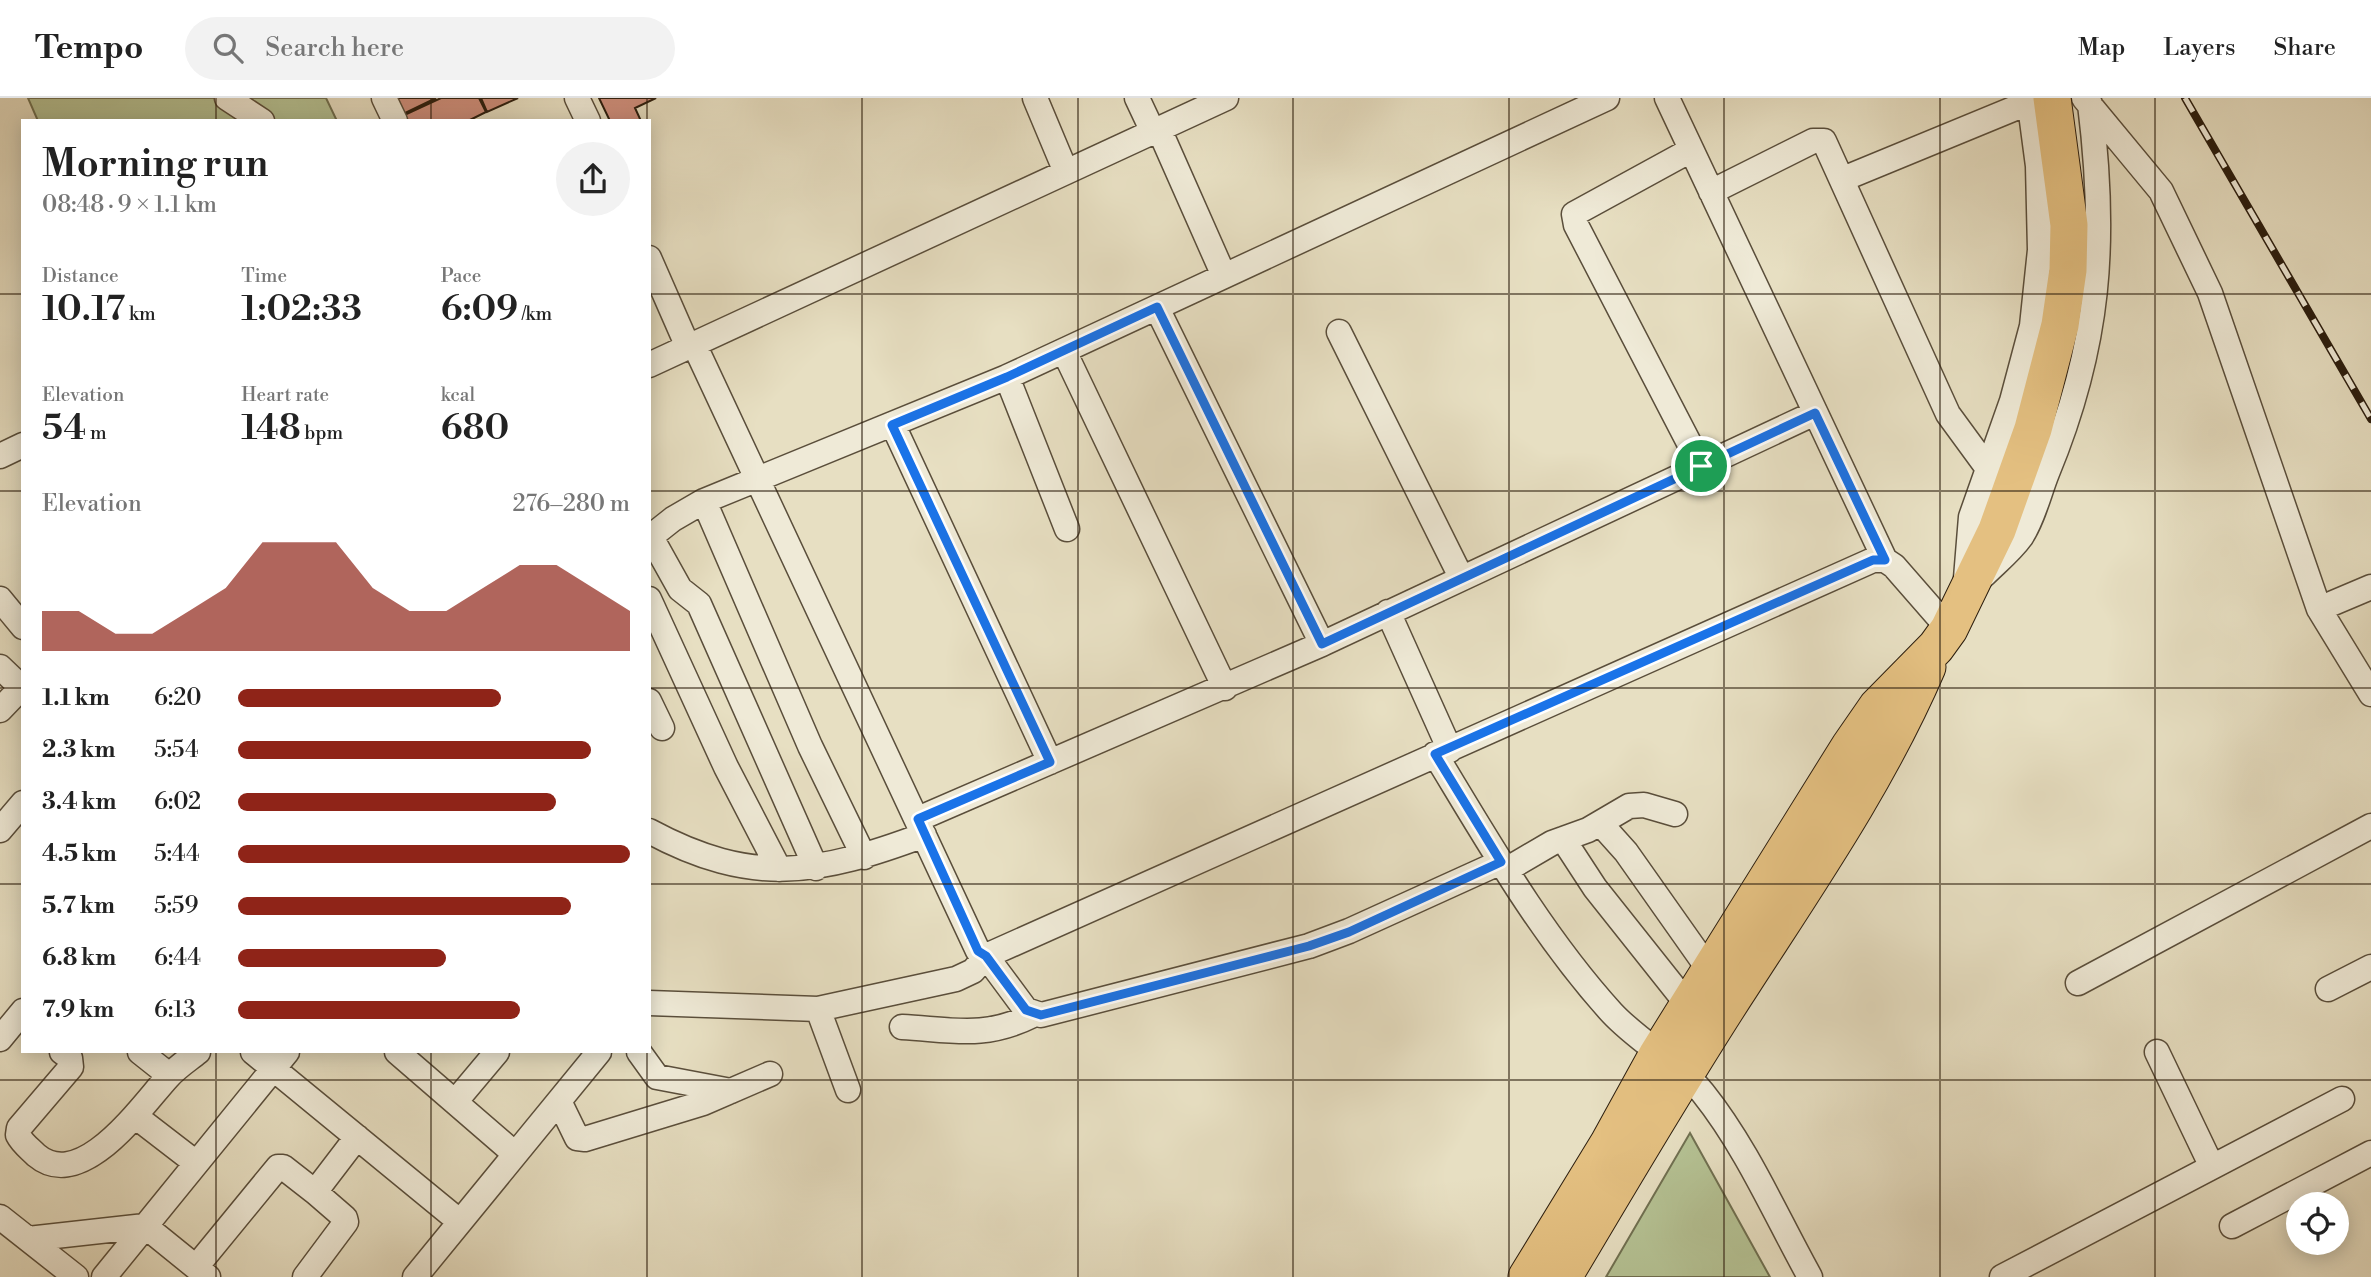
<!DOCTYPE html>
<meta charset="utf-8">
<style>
:root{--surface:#fff;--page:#f2f2f2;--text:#222;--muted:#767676;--line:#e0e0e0;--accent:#8f2418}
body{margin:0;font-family:"Libre Bodoni",serif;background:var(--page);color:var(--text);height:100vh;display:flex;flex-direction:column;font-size:26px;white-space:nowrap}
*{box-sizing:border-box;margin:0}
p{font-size:23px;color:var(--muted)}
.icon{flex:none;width:38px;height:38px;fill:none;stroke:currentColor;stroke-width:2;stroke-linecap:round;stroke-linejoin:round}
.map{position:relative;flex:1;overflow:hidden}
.side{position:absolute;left:21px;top:21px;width:630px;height:934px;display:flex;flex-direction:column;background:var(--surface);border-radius:0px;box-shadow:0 4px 18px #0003}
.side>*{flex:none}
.controls{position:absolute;left:2286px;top:1094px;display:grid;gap:14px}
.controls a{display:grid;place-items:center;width:63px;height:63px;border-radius:50%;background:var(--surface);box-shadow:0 4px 18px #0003;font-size:35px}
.pin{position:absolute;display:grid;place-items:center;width:60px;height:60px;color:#fff;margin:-30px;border:4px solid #fff;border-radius:50%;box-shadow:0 2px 7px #0007}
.round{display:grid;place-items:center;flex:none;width:74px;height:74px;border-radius:37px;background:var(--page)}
.head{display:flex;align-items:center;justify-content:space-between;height:119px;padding:0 21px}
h1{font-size:38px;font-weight:600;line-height:52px}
.stats{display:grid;grid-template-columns:repeat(3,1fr);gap:10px;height:119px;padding:7px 21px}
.stats div{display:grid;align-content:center}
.stats b{font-size:35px;font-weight:600}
.stats small{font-size:19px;font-weight:400}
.stats p{font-size:19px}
.chart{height:196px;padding:14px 21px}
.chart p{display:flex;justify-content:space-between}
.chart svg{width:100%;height:126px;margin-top:7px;fill:var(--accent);opacity:.7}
ul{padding:0 21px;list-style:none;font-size:23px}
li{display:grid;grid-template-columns:112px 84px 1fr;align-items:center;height:52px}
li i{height:18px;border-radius:9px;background:var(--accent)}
header{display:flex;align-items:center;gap:42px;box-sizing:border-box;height:98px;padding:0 35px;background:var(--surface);border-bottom:2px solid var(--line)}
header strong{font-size:33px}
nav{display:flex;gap:38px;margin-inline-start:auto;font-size:24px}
.search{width:490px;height:63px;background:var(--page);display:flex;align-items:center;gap:18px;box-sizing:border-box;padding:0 24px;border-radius:38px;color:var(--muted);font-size:26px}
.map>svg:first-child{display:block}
</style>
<header>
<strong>Tempo</strong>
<div class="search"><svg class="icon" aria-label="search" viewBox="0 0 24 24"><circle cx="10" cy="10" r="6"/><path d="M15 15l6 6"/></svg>Search here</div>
<nav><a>Map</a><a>Layers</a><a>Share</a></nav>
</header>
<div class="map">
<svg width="2371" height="1179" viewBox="0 0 2371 1179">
<rect width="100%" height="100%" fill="#e7dfc2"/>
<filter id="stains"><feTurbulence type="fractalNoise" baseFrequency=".00286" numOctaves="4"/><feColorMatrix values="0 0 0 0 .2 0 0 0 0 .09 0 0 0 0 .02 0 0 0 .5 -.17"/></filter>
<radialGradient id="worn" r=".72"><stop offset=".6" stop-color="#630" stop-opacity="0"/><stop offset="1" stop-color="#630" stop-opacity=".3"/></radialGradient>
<path fill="#b5c294" stroke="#707051" stroke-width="2" d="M28,0h298l11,23h-299z
M1690,1035l80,144h-164z"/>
<path fill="#cf8f7d" stroke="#2b1d0e" stroke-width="2" d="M390,0h46l-37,18z
M441,0h38l7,14 -18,9h-66l-2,-4z
M481,0h37l-31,14z
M599,0h57l-21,10 6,13h-31z"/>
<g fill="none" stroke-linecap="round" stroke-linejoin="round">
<defs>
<path id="minor" d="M227,0l35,23
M384,0l11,23
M577,0l11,23
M1035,0l31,74
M1137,0l16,34
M1667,0l218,462
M2084,0l77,93 49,102 109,316 52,85
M1159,31l65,147
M1691,52l-117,64 2,11 125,241
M1843,81l187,-77
M1711,94l102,-51h11l124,273 41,56
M649,160l39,89
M1157,210l165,336
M1339,234l122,245
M694,246l284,607 8,5 887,-396h12l9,6 55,63
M1064,253l161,337
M649,267l577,-267
M1007,279l60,152
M893,327l157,337
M0,358l23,-11
M704,403l106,245 54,111
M651,439l29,52 19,15 117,264
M649,440l24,-19 31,-18 303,-124 600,-279
M1984,477c12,-12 27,-24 37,-38 12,-18 18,-44 26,-64 53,-128 60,-232 43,-369
M1966,480l5,-61 41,-116 20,-75 8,-76 -2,-84 -9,-68
M0,501l23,28
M649,501l77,168 53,102
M2319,511l52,-22
M1388,514l62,138
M0,569l22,21
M649,603l13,27
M0,612l23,-24
M1435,656c54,89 107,182 177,259 28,30 66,49 91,80 44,55 73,123 107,184
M918,721l404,-175 493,-231
M1600,725l26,29 84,119
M0,732l23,-27
M649,733c104,56 170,43 275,4
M1563,741l32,49 93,117
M1506,772l46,-27 36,-13 41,-24 15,-1 31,9
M2078,885l293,-157
M2328,891l43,-22
M649,905l169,6 138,-30 17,-8 13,-15 40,54 15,5 268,-69 40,-15 152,-69
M818,911l30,81
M902,929c52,3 83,12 131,-12
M0,941l23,-28
M62,954l8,6 1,9 -52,61 -1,7c4,8 11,13 18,20 46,39 106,-50 132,-78 9,-10 20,-17 30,-25
M140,954l29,23
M253,954l206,169
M397,954l118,102
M639,954l18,25 74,14
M2157,954l55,115
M559,1003l18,37 8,1 118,-36 67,-29
M455,1004l42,-50
M135,1018l61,47
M0,1119l76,60
M2232,1128l139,-73
M28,1141l117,-13 63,51
M196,1169l82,-100h5l32,25 42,-55
M104,1179l183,-225
M305,1179l41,-55 -1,-4 -30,-26
M415,1179l184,-225
M2002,1179l340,-178"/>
<path id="highway" d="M1527,1179l82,-134 49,-89 192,-308 27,-39 59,-60 13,-18 48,-99 36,-101 27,-104 8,-55 1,-45 -17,-127
M1563,1179c58,-97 115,-195 177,-290 67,-104 138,-206 187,-320"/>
</defs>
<use href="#minor" stroke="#5a4e3b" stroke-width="27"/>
<use href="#highway" stroke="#2b1d0e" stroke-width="39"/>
<use href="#minor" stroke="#efead7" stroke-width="24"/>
<use href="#highway" stroke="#e4c081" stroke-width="37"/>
<defs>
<path id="rail" d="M2185,0l186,321"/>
</defs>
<use href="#rail" stroke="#2b1d0e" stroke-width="8"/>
<use href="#rail" stroke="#efead7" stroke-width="5" stroke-dasharray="16" stroke-linecap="butt"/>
</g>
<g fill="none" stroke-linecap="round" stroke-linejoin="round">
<defs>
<path id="route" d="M1157,209l165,337 493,-231 70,147h-12l-438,194 66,108 -152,70 -40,14 -268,69 -15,-5 -40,-54 -8,-5 -60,-132 132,-57 -158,-337 115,-48z"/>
</defs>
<use href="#route" stroke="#fff" stroke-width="14"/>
<use href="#route" stroke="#1a73e8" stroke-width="9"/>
</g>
<path fill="none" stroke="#2b1d0e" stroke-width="2" stroke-opacity="0.55" d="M216,0v23M431,0v23M647,0v23M862,0v1179M1078,0v1179M1293,0v1179M1509,0v1179M1724,0v1179M1940,0v1179M2155,0v1179M0,196h23M649,196h1722M0,393h23M649,393h1722M0,590h23M649,590h1722M0,786h23M649,786h1722M216,954v225M431,954v225M647,954v225M0,982h2371"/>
<rect width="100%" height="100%" filter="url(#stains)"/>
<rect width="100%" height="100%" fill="url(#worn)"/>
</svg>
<div class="controls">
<a><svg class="icon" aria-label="locate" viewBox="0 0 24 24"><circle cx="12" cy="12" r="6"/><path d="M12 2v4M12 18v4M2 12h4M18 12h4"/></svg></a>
</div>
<div class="pin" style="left:1701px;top:368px;background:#1e9e55"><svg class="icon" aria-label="arrive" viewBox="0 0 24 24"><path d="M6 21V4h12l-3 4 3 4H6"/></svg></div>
<section class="side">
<div class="head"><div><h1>Morning run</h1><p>08:48 · 9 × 1.1 km</p></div><a class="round"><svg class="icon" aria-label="share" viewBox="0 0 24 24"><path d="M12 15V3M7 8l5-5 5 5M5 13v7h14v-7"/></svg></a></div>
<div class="stats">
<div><p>Distance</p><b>10.17<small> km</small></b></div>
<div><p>Time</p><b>1:02:33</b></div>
<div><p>Pace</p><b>6:09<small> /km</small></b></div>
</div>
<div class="stats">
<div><p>Elevation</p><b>54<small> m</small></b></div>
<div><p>Heart rate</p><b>148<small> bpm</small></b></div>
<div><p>kcal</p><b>680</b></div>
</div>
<div class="chart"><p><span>Elevation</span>276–280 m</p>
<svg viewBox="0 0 160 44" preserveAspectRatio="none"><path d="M0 44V30L10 30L20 38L30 38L40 30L50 22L60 6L70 6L80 6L90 22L100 30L110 30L120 22L130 14L140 14L150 22L160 30V44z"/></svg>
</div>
<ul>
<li><b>1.1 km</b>6:20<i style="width:67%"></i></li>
<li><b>2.3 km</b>5:54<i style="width:90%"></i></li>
<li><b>3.4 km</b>6:02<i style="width:81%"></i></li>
<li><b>4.5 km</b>5:44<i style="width:100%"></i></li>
<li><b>5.7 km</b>5:59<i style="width:85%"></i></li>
<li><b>6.8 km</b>6:44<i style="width:53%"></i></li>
<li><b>7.9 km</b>6:13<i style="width:72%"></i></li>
</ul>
</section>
</div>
